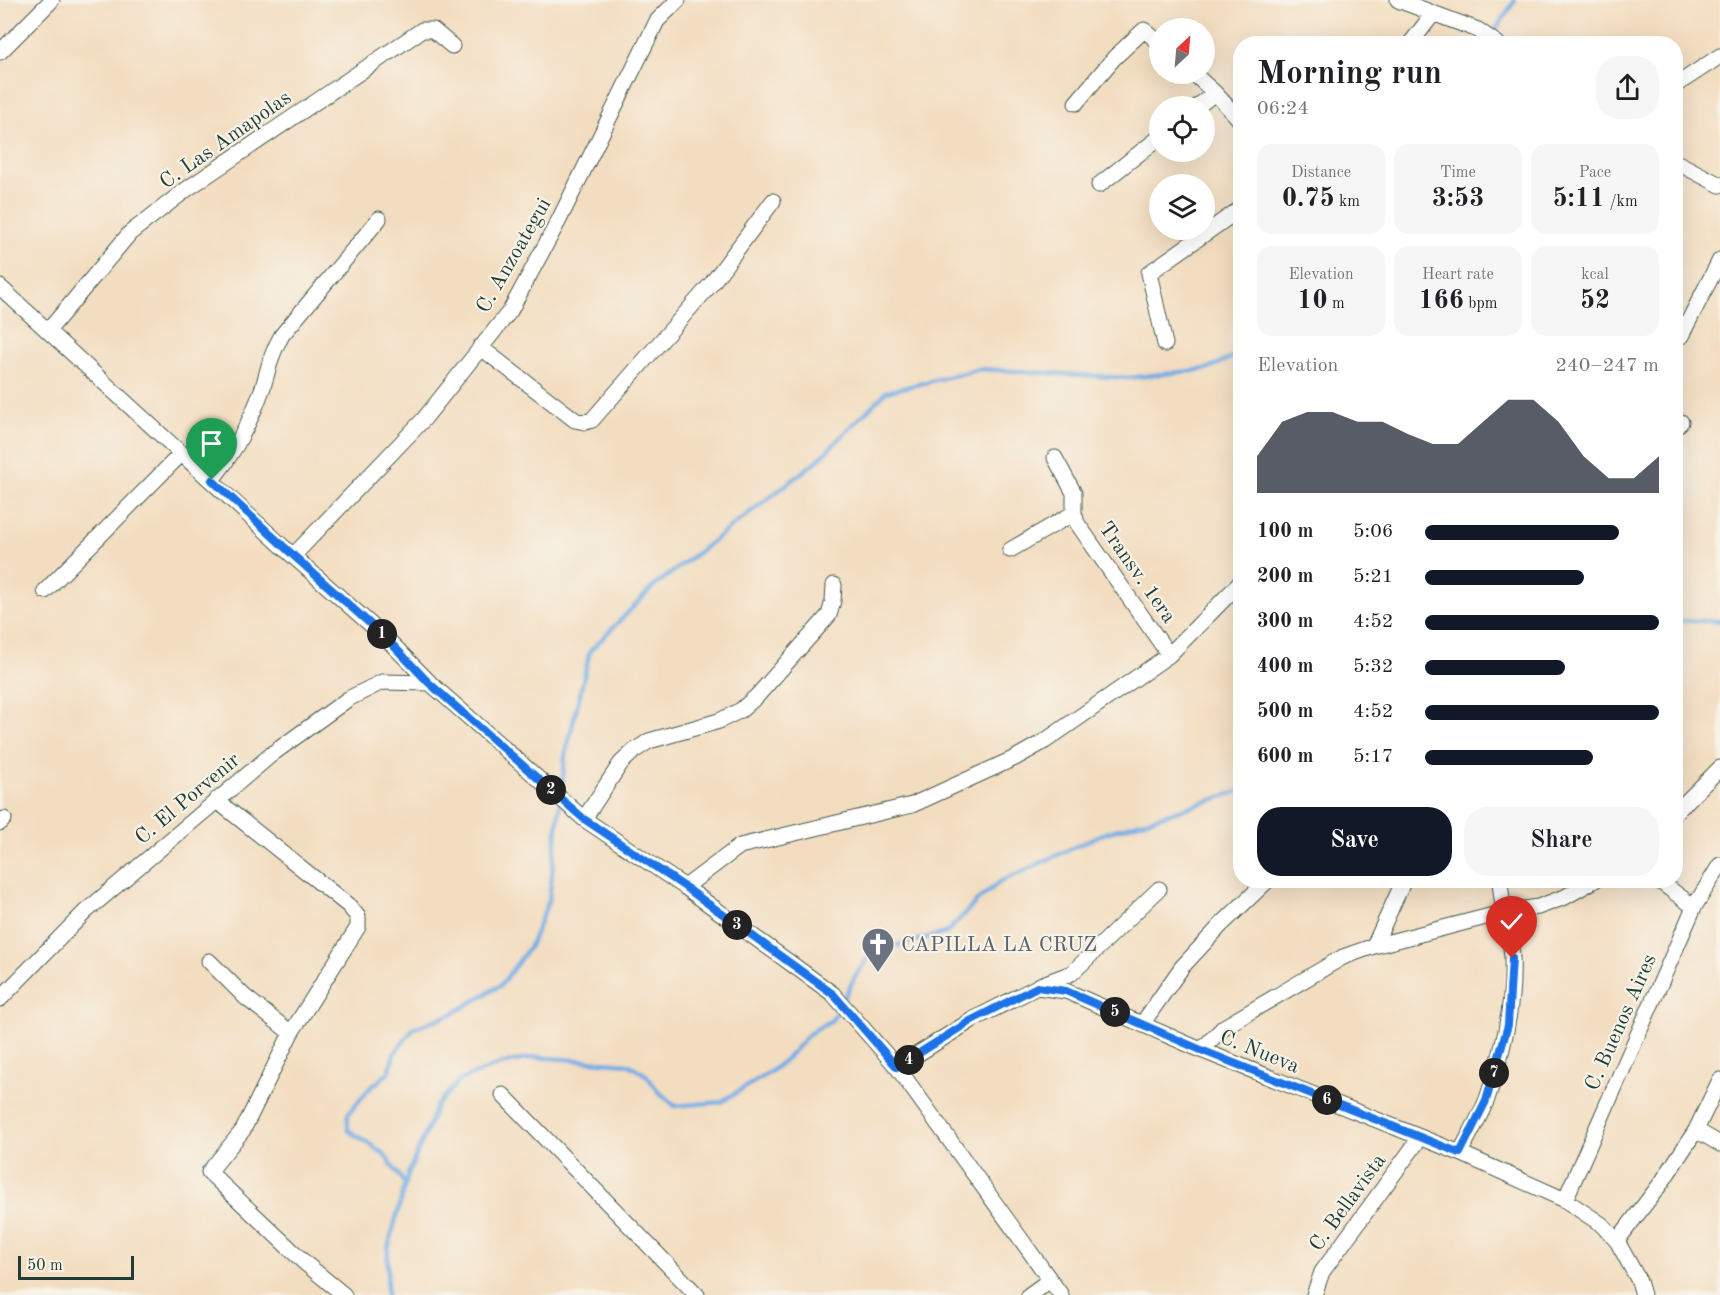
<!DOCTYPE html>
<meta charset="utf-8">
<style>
:root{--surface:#fff;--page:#f6f6f6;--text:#202124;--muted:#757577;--accent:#111827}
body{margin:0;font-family:"Old Standard TT",serif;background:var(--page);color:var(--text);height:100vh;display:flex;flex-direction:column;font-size:22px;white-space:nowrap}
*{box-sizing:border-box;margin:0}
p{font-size:20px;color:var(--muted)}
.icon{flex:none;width:33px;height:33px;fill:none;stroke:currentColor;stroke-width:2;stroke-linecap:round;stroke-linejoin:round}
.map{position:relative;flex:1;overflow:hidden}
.side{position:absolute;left:1233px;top:36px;width:450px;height:852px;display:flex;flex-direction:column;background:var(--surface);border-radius:24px;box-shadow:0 6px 24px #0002}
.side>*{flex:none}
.needle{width:39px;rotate:26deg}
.controls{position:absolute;left:1149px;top:18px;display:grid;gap:12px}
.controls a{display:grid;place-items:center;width:66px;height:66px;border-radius:50%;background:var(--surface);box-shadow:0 6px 24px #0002;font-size:30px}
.scale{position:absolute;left:18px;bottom:15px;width:116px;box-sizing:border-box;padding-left:6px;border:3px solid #1f3d34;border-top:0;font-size:16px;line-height:21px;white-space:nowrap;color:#1f3d34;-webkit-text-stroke:4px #f7f3e8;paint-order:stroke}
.pin{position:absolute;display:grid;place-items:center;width:51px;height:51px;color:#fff;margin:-62px -26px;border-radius:50% 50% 50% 0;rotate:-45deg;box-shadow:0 0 6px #0007}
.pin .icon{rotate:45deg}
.km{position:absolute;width:30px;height:30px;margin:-15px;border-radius:50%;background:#222;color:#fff;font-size:16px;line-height:30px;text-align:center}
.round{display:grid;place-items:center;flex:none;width:63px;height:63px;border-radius:24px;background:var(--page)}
.headline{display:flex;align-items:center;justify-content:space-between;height:102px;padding:0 24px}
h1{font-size:33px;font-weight:800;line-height:45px}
.figures{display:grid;grid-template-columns:repeat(3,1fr);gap:9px;height:102px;padding:6px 24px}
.figures div{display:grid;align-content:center;border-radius:15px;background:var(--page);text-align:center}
.figures b{font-size:26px;font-weight:800}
.figures small{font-size:16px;font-weight:400}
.figures p{font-size:16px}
.chart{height:168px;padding:12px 24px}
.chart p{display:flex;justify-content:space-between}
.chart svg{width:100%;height:108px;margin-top:6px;fill:var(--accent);opacity:.7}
.button{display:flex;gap:12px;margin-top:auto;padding:12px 24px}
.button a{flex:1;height:69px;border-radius:24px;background:var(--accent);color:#fff;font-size:24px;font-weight:800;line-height:69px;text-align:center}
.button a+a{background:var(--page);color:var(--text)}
ul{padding:0 24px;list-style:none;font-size:20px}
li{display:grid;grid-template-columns:96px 72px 1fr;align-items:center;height:45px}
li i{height:15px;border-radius:8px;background:var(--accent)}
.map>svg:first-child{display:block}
</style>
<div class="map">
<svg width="1720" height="1295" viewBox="0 0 1720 1295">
<rect width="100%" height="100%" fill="#f7f3e8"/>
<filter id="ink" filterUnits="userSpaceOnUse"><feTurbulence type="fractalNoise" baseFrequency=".0167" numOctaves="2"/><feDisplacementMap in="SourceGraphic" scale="12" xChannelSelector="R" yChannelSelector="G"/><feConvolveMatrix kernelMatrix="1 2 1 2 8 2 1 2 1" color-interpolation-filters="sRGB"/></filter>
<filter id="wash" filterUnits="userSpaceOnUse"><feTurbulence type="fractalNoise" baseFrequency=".008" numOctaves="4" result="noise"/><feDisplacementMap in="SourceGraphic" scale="24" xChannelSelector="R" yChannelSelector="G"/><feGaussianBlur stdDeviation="1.35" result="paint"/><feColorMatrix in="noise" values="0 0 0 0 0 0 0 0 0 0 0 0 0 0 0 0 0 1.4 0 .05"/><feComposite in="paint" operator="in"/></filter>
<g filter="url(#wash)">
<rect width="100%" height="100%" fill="#f3ddc0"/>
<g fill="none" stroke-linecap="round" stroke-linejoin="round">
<path stroke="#75ade4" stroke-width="4.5" d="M1492,35l23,-35
M1676,621h44
M561,795l4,-38 25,-106 63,-64 164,-126 69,-69 94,-23 148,9 79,-9 33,-15
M405,1184l-22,-31 -35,-23v-16l20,-24 21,-18 5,-18 20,-26 38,-14 49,-29 29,-39 19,-46 11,-97
M387,1295l1,-47 20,-74 19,-44 9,-24 24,-26 40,-16 36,-7 92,7 18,11 13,17 16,14 46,-4 49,-30 18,-15 22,-24 22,-13 24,-45 12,-17 18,-10 60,-15 33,-34 21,-17 100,-47 140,-44"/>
</g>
</g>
<g filter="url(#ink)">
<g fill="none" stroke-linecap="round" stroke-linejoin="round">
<defs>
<path id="minor" d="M1398,0l80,30 20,14
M1410,44l23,-30
M0,52l52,-52
M1194,74l21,19 25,27
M1676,85l44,-29
M1076,103l38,-45 30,-28 16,13
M1198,106l17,-13
M1676,162l44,23
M1099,185l61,-48
M0,287l293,269 93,82 44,45 154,136 101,68 148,107 64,73 164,228
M48,331l82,-98 57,-44 235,-159h11l19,16
M1681,336l39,-76
M1165,344l-16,-71 91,-64
M480,347l95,73 10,2 7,-2 120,-137 61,-82
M1676,427l5,-5
M1055,458l19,35v20l3,10 92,132
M212,480c23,-28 39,-59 51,-93 6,-20 8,-34 19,-52l97,-116
M1010,550l64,-37
M293,556l131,-137 86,-108 49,-91 98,-199 21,-21
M45,591l137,-138
M216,800l133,106 9,11v10l-67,106 -48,97 -34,42 96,91 39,32
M1676,812l44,-44
M584,819l37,-56 13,-12 15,-10 70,-20 22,-11 16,-14 72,-81 4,-14 1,-16
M0,823l4,-4
M1658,880l36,27
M685,887l55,-41 172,-41 103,-47 30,-17 124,-86 71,-72
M1374,946l30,-66
M209,961l36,36 46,36
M1040,985l32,-12 87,-84
M0,999l85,-87 187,-158 76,-55 34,-17 48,1
M1142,1024l40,-57 40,-43 46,-44
M1201,1050l23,-23 119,-70 31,-11 131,-34 33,-5 27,-10 30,-17
M897,1067l75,-47 65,-33 29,4 135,59 259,103 105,47 36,24 16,17 22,40 4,14
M503,1095l194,200
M1696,1130l24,14
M1460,1153c9,-18 20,-36 27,-54 16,-45 27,-93 25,-141 -1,-26 -11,-51 -12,-78
M1565,1200l129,-293 26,-42
M1617,1241l45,-59 34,-52 24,-50
M1029,1295l21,-15
M1314,1295l8,-23 98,-134"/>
</defs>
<use href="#minor" stroke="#3f5549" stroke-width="17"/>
<use href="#minor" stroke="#fff" stroke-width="15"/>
</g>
</g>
<g fill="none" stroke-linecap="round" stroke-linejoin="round" filter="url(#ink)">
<defs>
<path id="route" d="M212,480l82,76 92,82 43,45 155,136 101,68 148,107 64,73 75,-47 65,-33 29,4 135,59 259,103 26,-52 22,-76 4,-67"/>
</defs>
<use href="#route" stroke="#fff" stroke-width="12"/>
<use href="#route" stroke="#1a73e8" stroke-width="8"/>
</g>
<defs>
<symbol id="church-pin" viewBox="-11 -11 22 30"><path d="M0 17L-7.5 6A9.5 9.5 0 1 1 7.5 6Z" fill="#6b7280" stroke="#f7f3e8"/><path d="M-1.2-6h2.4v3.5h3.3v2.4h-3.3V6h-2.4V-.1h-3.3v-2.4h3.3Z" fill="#fff"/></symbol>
</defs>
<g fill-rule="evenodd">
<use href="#church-pin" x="859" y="925" width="38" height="52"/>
</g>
<g text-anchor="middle" stroke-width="4.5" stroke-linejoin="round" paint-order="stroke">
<g font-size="21" fill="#1f3d34" stroke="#f7f3e8">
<text transform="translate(225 139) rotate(-35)" y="7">C. Las Amapolas</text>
<text transform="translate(513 255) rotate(-60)" y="7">C. Anzoategui</text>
<text transform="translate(1138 572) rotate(55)" y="7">Transv. 1era</text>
<text transform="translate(187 798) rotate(-40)" y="7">C. El Porvenir</text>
<text transform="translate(1620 1022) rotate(-66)" y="7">C. Buenos Aires</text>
<text transform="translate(1260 1051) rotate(22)" y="7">C. Nueva</text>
<text transform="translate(1347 1202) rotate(-54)" y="7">C. Bellavista</text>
</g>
<g font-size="21" fill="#5b616d" stroke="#f7f3e8" text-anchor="start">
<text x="901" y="951">CAPILLA LA CRUZ</text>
</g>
</g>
</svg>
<div class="controls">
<a><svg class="needle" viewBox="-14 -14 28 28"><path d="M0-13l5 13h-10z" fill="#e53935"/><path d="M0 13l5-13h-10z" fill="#757577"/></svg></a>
<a><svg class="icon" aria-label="locate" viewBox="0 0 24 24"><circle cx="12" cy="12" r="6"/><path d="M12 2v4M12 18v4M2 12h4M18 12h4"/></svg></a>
<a><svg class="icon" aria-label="layers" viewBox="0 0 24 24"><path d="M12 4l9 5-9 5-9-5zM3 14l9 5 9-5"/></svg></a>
</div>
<div class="scale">50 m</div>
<div class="pin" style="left:212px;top:480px;background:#1e9e55"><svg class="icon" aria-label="arrive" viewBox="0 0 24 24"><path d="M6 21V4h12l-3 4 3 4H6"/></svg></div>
<div class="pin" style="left:1512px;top:958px;background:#d93025"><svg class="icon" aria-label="check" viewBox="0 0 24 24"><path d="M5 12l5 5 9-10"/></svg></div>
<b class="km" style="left:382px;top:634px">1</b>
<b class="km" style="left:551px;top:790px">2</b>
<b class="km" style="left:737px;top:925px">3</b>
<b class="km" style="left:909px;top:1060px">4</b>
<b class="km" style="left:1115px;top:1012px">5</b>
<b class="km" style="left:1327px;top:1100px">6</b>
<b class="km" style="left:1494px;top:1073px">7</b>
<section class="side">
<div class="headline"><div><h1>Morning run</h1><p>06:24</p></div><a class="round"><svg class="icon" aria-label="share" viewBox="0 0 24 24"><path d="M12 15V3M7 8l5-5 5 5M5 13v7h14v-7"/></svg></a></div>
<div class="figures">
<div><p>Distance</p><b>0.75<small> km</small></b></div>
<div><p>Time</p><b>3:53</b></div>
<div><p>Pace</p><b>5:11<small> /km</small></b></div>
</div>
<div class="figures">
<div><p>Elevation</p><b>10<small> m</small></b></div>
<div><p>Heart rate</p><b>166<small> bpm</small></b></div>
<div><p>kcal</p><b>52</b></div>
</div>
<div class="chart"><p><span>Elevation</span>240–247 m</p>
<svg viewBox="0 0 160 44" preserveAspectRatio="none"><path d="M0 44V29L10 15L20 11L30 11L40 15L50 15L60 20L70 24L80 24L90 15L100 6L110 6L120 15L130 29L140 38L150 38L160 29V44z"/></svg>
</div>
<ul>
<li><b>100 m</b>5:06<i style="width:83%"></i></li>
<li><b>200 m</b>5:21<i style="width:68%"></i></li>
<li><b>300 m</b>4:52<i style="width:100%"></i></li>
<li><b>400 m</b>5:32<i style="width:60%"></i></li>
<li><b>500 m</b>4:52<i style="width:100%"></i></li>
<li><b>600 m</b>5:17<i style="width:72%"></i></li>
</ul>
<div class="button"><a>Save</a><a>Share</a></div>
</section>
</div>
